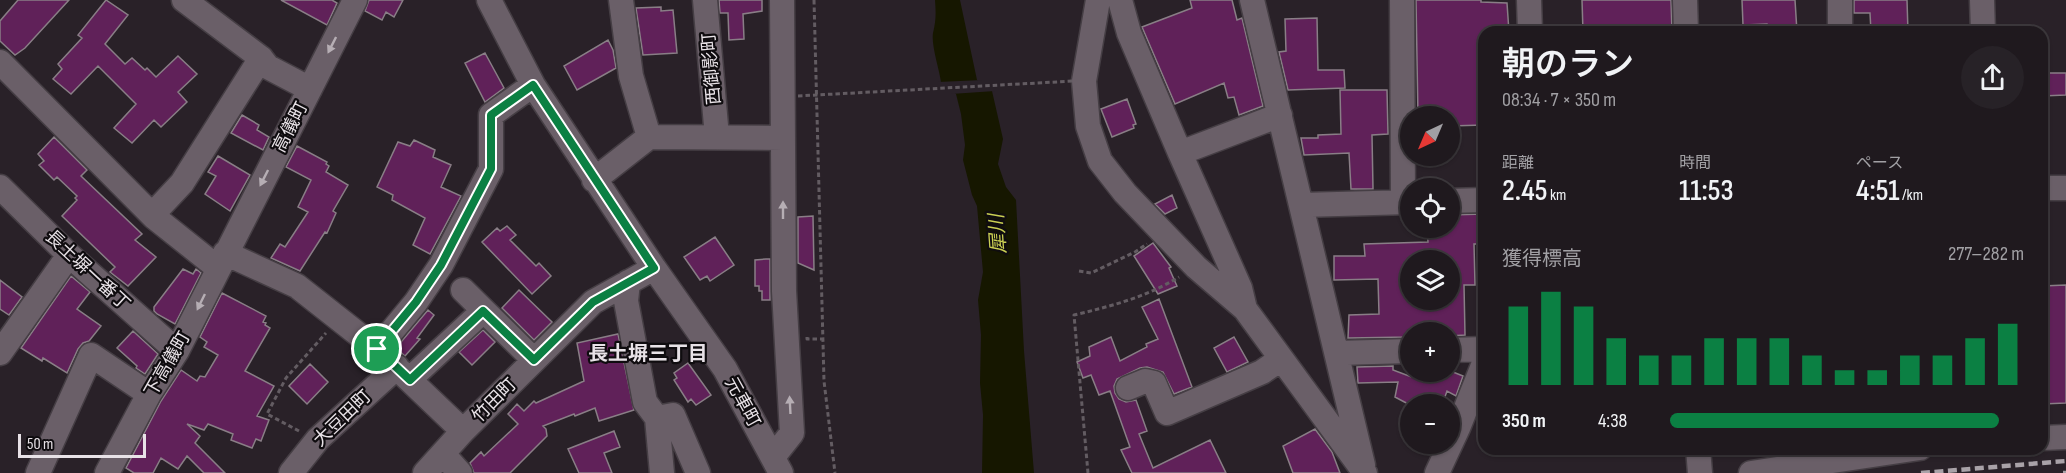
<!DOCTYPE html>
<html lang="ja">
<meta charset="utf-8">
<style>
:root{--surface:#1f191e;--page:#272227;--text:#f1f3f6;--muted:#a1a0a4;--line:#3c383c;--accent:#0b8043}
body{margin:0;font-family:"Sofia Sans Condensed","Noto Sans JP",sans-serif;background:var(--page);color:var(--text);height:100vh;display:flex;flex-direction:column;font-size:22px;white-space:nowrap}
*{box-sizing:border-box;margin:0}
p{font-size:20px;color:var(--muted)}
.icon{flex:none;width:33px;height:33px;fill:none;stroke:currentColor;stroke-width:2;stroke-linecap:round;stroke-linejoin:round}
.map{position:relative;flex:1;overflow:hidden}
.details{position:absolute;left:1478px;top:26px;width:570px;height:429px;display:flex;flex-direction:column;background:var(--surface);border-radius:18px;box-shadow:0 2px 4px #0004,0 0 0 2px var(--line)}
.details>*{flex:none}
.needle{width:39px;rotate:224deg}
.tools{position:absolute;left:1400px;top:106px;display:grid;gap:12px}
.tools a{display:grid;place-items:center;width:60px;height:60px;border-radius:50%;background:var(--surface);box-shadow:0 2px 4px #0004,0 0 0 2px var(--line);font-size:30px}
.scale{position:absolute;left:18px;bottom:15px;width:128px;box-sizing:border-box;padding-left:6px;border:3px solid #e8e2e7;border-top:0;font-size:16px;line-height:21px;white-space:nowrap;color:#e8e2e7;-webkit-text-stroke:4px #0f0c0f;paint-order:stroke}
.pin{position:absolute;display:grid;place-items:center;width:51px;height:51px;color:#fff;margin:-26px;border:3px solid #fff;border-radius:50%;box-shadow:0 2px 6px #0007}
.round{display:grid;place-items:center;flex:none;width:63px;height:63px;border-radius:32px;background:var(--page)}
.headline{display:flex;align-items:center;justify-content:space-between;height:102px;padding:0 24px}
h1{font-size:33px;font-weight:600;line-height:45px}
.stats{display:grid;grid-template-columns:repeat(3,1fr);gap:9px;height:102px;padding:6px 24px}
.stats div{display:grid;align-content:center}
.stats b{font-size:30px;font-weight:600}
.stats small{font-size:16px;font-weight:400}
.stats p{font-size:16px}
.chart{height:168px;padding:12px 24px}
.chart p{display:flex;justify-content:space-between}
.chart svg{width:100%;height:108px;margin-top:6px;stroke:var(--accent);stroke-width:6}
ul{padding:0 24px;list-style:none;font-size:20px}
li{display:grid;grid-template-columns:96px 72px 1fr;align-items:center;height:45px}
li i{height:15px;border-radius:8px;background:var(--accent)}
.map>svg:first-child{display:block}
</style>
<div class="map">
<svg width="2066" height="473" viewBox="0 0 2066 473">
<rect width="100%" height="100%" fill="#292128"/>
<path fill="#161700" d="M935,0h25l17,80 15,11 11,48 -5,25 8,23 10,13 8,151 10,122h-52l1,-58 -3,-32 1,-48 -3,-35 5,-28 -6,-66 -5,-11 -9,-35 2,-15 -4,-31 -5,-20 -15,-12c-2,-14 -10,-37 -8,-49 3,-13 3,-19 2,-33z"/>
<path fill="#292128" d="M982,80l13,11 -44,3 -13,-12z"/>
<path fill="#602159" stroke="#897e86" stroke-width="1.5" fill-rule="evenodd" d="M18,0h51l-44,48 -10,7 -15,-14v-20z
M106,0l22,15 -23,29 20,20 7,-6 13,12 2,-2 9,9 22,-21 19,18 -19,18 9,10 -26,25 -7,-7 -22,23 -18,-15 22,-24 -38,-38 -27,28 -18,-15 9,-10 -4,-5 24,-26 -4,-3z
M281,0h51l5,3 -10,22z
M369,0h34l-9,17 -8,-5 -4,8 -17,-9z
M719,0h43v11l-19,3 1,25 -15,1 -1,-27h-8z
M1190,0h42l5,20 5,-2 21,88 -24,9 -5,-18 -6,1 -4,-15 -49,21 -33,-77 50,-19z
M1416,0h65v2l26,1 2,29h-25v93l-35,1v-9h-31z
M1582,0h89l1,32h-89z
M1742,0h53l2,32h-29l-1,-8 -24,1z
M1854,0h53l1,32h-37l-1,-19h-16z
M661,7v4l12,-1 4,43 -34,2 -7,-47z
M1317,18l1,52h26l1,18 -57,2 -9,-38 7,-1 -1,-32z
M608,40l5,10 3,18 -39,22 -13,-24z
M485,53l19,35 -19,14 -20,-39z
M2042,73h24v22l-24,1z
M1340,90h47l1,44 -16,1 1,54h-22l-2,-36 -45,2 -3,-17h17v-3l23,-1z
M1127,99l9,25 -3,1 1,3 -22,9 -11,-28z
M242,115l17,10 -2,5 12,7 -6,13 -32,-17z
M54,137l33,33 -6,6 61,58 -7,6 21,17 -28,29 -18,-14 5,-5 -53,-51 15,-16 -2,-2 2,-2 -20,-19 -3,3 -15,-15 5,-4 -6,-7z
M414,140l21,10 -2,7 18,8 -10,22 20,9 -31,58 -17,-9 12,-27 -33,-18 1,-5 -16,-8 21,-45 12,4z
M297,146l30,16 -1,2 3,2 -3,6 22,13 -15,26 3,2 -9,20 -2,-1 -25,39 -29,-13 9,-14 5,3 23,-35 -10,-5 13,-27 -25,-13z
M218,156l32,19 -20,36 -25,-17 11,-18 -8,-4z
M1172,195l5,13 -12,6 -10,-10z
M1484,214v30h-10l1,41h-11l1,50 -16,1v-3h-39v4l-62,1 1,-23 30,-1 -1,-35 -44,1v-24h31l-1,-12 64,-2 -1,-14h22v-13zM1410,261h39v39h-39z
M813,216l1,54 -16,-7v-46z
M507,226l9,9 -6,5 26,26 3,-3 12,13 -19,18 -50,-52 15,-14 3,3z
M715,237l19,28 -24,16 -3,-5 -7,4 -16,-23z
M1153,243l18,24 -2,1 8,18 -19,8 -24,-38z
M766,259h4v41h-8v-9h-3v-5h-4v-26z
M183,269l10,5 3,-5 5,4 -26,51 -18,-10 -3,-3v-4z
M71,276l19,16 -13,17 24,17 -12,15 -6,2 -5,6 -11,24 -24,-15 -1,3 -21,-13z
M0,280l22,17 -13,18 -9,-6z
M2066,285v118l-24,1v-118z
M519,290l33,32 -18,18 -32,-32z
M222,293l44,23 -3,6 3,1 -1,2 5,3 -25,43 29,15 -17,30 12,4 -8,21 -5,-2 -4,9 -21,-8 2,-6 -25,-10 -4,6 -17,-6 13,12 -5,7 30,30h-21l-17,-17 -9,13 -17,-11 -8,15h-19l-8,-5 35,-67 20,-31 16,11 3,-5 5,1 13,-22 -14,-8 3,-5 -7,-5z
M1159,299l33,88 -18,7 -11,-22 -16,-5 -7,1 -23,11 -3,7 1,7 4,6 7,3 10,-2 11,31 -8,3 14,34 57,-28 16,33h-94l-11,-23 9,-3 -20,-56 -11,4 -8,-20 -8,3 -6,-16 13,-6 -1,-9 22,-10 9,24 27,-14 -1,-3 12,-5 -16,-32z
M428,310l6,5 -17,23 3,1 -15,17 -9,-8z
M483,330l12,12 -23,23 -13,-13z
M133,331l25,23 -13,20 -9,-6 1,-2 -20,-18z
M618,334l16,76 -35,11 -4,-13 -20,8 -1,-2 -31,12 3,3 1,7 -37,37h-36l-4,-10 11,-11 3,4 34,-32 -10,-10 9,-10 7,7 10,-10 2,2 48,-22 -7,-38z
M1234,337l14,25 -21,10 -13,-24z
M688,363l23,32 -15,10 -5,-6 -3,3 -14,-22 3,-2 -3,-5z
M310,364l18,18 -21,22 -18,-18z
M1393,366v4l24,9 3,-7h33l10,4 -7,20 -9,-5 -5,14h-32l-15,-8 3,-15 -40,1 -1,-16z
M1315,429l17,23 8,21h-47l-10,-27z
M614,431l6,16 -16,6 8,20h-33l-11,-24z"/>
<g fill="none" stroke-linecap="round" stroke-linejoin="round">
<defs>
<path id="minor" d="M184,0l77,58 7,9 42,22
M489,0l44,85 121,183 71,101 56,104
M705,0l12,137
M1098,0l-14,81 4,45 12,35 25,32 71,74 49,42 120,164
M1120,0l9,33 51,120 100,-38
M1252,0l111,465
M1402,0l1,202
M1529,0l1,32
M1685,0l1,32
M1840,0v32
M1982,0l1,32
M0,62l154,155 64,51
M649,137l134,1
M1180,153l60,135 5,21
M594,180l55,-43 -18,-61 -10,-76
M0,187l69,68 108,96
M2042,188h24
M1449,201l35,-1
M1302,205l108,-3
M152,215l30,-32 79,-125
M225,253l72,33 80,63 86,82
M628,282l-2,19 19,101 12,16 16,-3 25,58
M463,290l71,70
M377,349l39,-47 25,-37 50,-96v-54l42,-30
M1449,350l35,-1
M0,353l69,-98
M1337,353l73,-2
M410,379l73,-68
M1128,388l17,-7 9,2 13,30 95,-41 19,-13
M657,418l5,55
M2042,438l24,-1
M1698,448l2,25
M443,454l17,19
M773,457l19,-24 -8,-142 -2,-291
M38,473l53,-118 58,39
M107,473l42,-79 28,-43 178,-351
M291,473l27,-34 79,-72
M425,473l38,-42 130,-129 61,-34
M1437,473l21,-45 26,-65
M1751,473l169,-25"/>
</defs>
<use href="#minor" stroke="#453e44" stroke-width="27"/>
<path stroke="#635c62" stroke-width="3" stroke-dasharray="4.5 3" stroke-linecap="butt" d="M814,0l10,381 11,92
M1079,271l12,2 44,-21 12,-8
M807,337v2h15
M299,431l-32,-17 19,-36 40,-45
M1088,473l-14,-158c38,-9 72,-18 105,-38"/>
<use href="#minor" stroke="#6a5f68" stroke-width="24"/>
<path stroke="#a9a2a8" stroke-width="4.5" stroke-dasharray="9 4.5" stroke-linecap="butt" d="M1921,473l145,-12
M2063,473h3"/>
<path stroke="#635c62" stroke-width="3" stroke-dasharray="4.5 3" stroke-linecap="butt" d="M798,96l276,-15"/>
</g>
<defs><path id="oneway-solid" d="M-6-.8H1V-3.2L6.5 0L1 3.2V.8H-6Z" transform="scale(1.5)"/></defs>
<g fill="#b6aeb4">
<use href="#oneway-solid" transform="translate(332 45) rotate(117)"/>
<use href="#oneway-solid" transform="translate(264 178) rotate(117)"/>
<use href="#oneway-solid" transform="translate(783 210) rotate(-90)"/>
<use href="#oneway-solid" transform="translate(201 302) rotate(116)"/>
<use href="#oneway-solid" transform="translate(790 405) rotate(-93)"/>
</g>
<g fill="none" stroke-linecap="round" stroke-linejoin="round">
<defs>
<path id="route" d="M533,85l121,183 -61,34 -59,58 -51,-49 -73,69 -33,-31 39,-47 25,-37 50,-96v-54z"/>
</defs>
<use href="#route" stroke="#fff" stroke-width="12"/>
<use href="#route" stroke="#0b8043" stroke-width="8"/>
</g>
<g text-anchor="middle" stroke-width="4.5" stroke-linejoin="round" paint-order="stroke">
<g font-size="18" fill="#e8e2e7" stroke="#0f0c0f">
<text transform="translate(711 69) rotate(-95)" y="6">西御影町</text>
<text transform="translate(290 127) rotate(-63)" y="6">高儀町</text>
<text transform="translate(88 270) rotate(43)" y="6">長土塀一番丁</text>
<text transform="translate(167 364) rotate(-60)" y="6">下高儀町</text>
<text transform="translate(494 400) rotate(-45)" y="6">竹田町</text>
<text transform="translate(743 402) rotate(61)" y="6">元車町</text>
<text transform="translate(342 418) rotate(-44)" y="6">大豆田町</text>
</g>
<g font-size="20" font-style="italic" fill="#cbd053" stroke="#0f0c0f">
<text transform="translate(997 234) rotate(-94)" y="7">犀川</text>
</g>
<g font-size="20" font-weight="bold" fill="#e8e2e7" stroke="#0f0c0f">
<text x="648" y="360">長土塀三丁目</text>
</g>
</g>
</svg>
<div class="tools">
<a><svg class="needle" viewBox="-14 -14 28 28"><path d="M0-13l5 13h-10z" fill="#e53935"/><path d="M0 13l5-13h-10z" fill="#a1a0a4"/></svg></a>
<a><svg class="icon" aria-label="locate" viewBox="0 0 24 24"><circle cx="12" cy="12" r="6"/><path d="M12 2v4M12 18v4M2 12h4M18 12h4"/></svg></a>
<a><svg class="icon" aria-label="layers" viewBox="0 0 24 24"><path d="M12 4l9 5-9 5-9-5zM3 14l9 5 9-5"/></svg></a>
<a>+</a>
<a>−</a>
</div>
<div class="scale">50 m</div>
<div class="pin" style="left:377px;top:349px;background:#1e9e55"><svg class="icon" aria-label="arrive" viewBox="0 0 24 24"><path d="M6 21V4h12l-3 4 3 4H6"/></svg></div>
<section class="details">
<div class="headline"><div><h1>朝のラン</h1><p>08:34 · 7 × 350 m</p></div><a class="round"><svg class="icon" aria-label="share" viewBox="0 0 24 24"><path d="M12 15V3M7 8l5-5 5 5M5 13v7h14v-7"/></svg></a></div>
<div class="stats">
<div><p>距離</p><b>2.45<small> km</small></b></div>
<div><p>時間</p><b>11:53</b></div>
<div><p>ペース</p><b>4:51<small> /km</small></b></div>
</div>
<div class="chart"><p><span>獲得標高</span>277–282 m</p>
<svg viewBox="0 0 160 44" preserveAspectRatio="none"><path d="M5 44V12M15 44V6M25 44V12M35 44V25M45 44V32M55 44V32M65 44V25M75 44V25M85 44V25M95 44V32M105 44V38M115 44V38M125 44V32M135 44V32M145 44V25M155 44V19"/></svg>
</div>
<ul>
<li><b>350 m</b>4:38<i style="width:93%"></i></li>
</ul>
</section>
</div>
